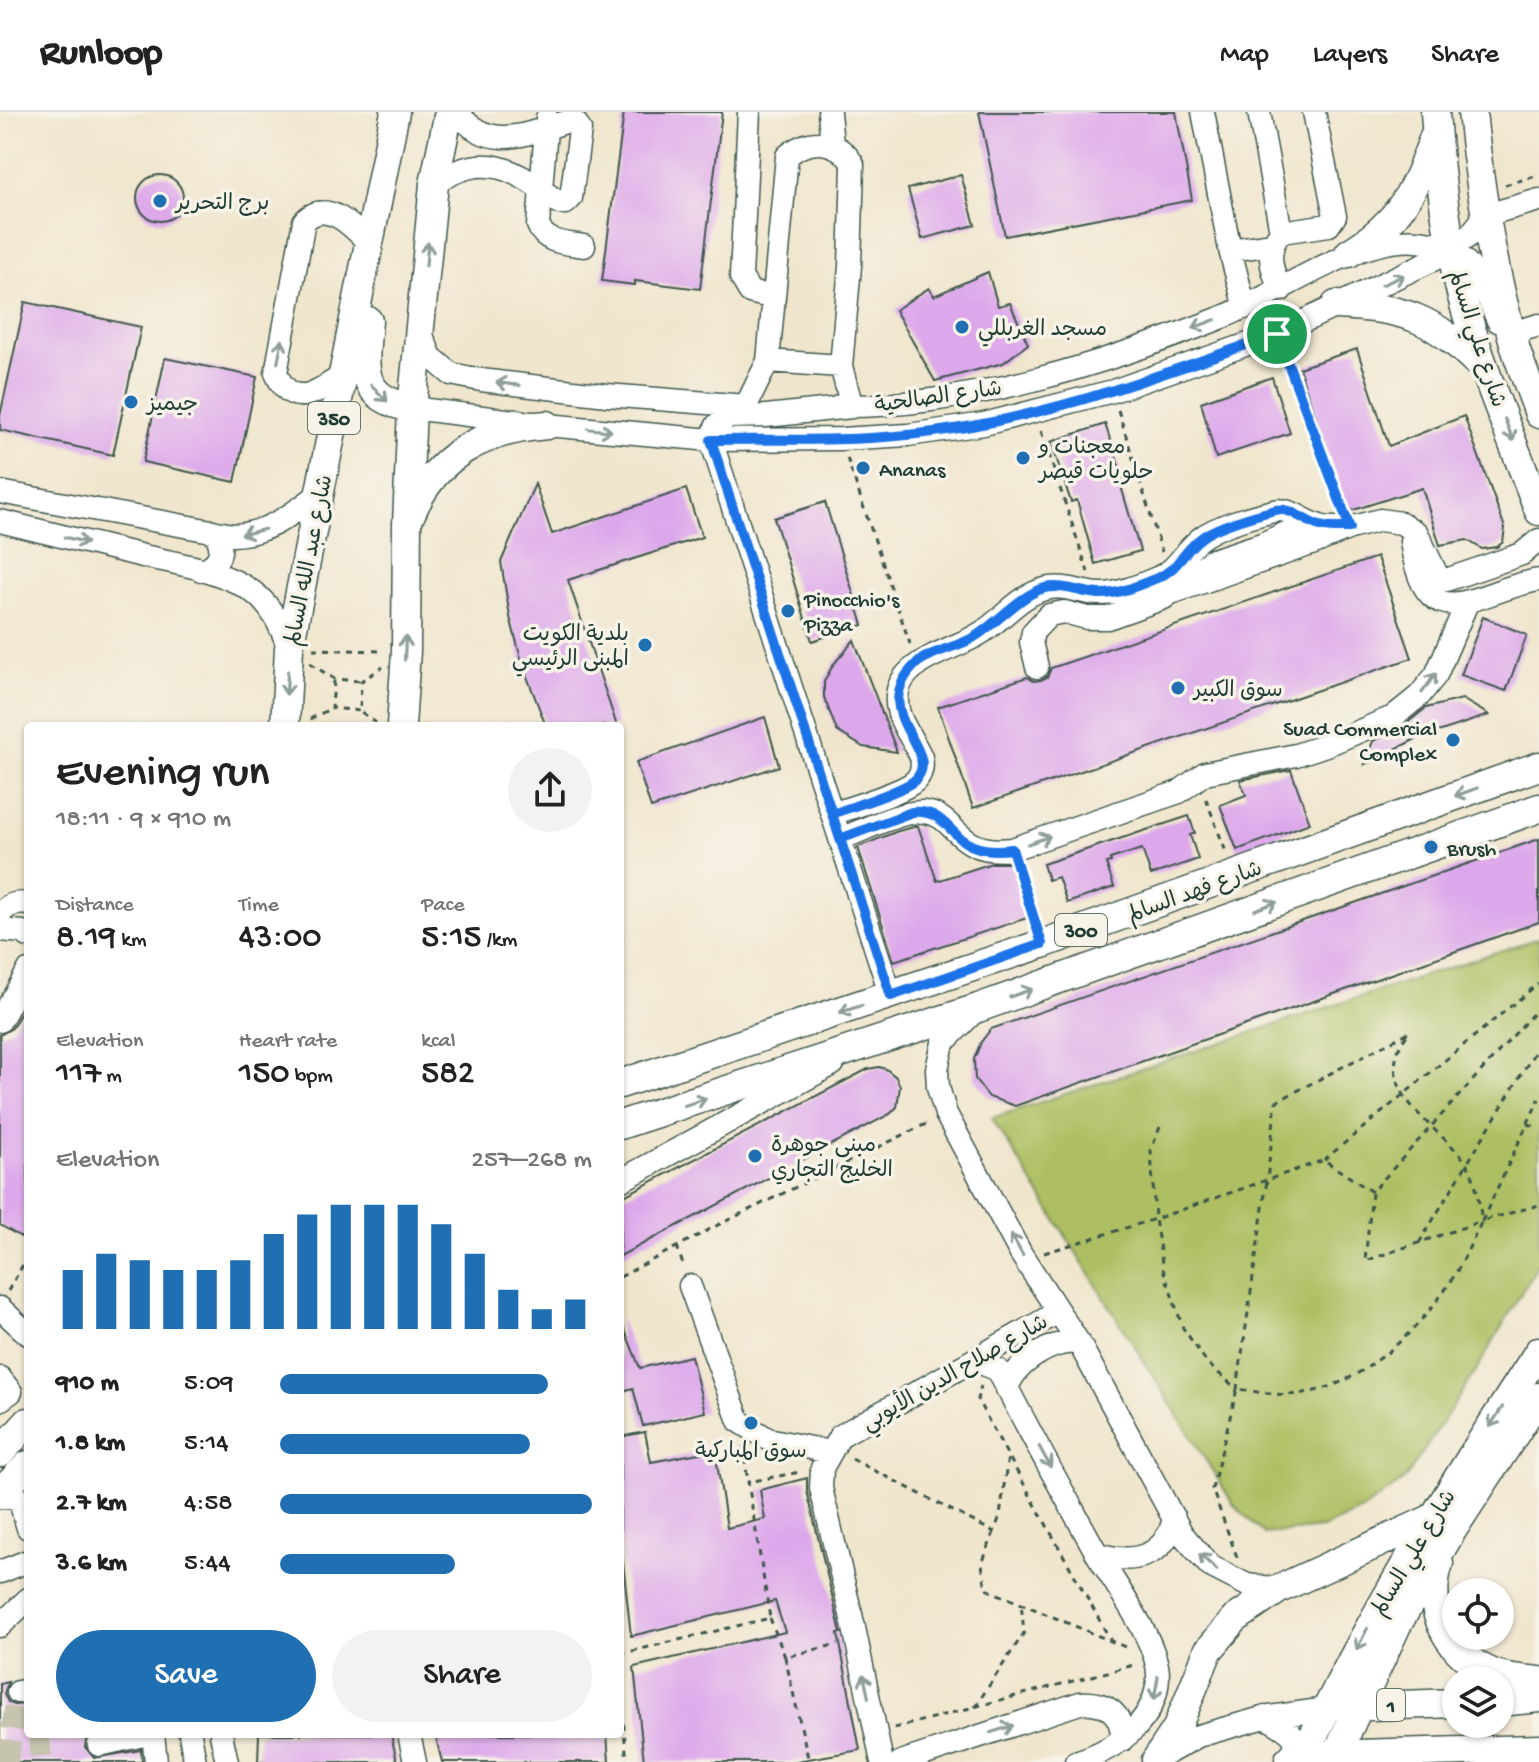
<!DOCTYPE html>
<meta charset="utf-8">
<style>
:root{--surface:#fff;--page:#f2f2f2;--text:#222;--muted:#767676;--line:#e0e0e0;--accent:#1f6fb2}
body{margin:0;font-family:"Gochi Hand","Playpen Sans Arabic",sans-serif;background:var(--page);color:var(--text);height:100vh;display:flex;flex-direction:column;font-size:30px;white-space:nowrap}
*{box-sizing:border-box;margin:0}
p{font-size:26px;color:var(--muted)}
.icon{flex:none;width:44px;height:44px;fill:none;stroke:currentColor;stroke-width:2;stroke-linecap:round;stroke-linejoin:round}
.map{position:relative;flex:1;overflow:hidden}
.drawer{position:absolute;left:24px;top:610px;width:600px;height:1016px;display:flex;flex-direction:column;background:var(--surface);border-radius:8px;box-shadow:0 2px 6px #0004}
.drawer>*{flex:none}
.controls{position:absolute;left:1442px;top:1466px;display:grid;gap:16px}
.controls a{display:grid;place-items:center;width:72px;height:72px;border-radius:50%;background:var(--surface);box-shadow:0 2px 6px #0004;font-size:40px}
.pin{position:absolute;display:grid;place-items:center;width:68px;height:68px;color:#fff;margin:-34px;border:4px solid #fff;border-radius:50%;box-shadow:0 2px 8px #0007}
.round{display:grid;place-items:center;flex:none;width:84px;height:84px;border-radius:42px;background:var(--page)}
.head{display:flex;align-items:center;justify-content:space-between;height:136px;padding:0 32px}
h1{font-size:44px;font-weight:600;line-height:60px}
.figures{display:grid;grid-template-columns:repeat(3,1fr);gap:12px;height:136px;padding:8px 32px}
.figures div{display:grid;align-content:center}
.figures b{font-size:34px;font-weight:600}
.figures small{font-size:22px;font-weight:400}
.figures p{font-size:22px}
.chart{height:224px;padding:16px 32px}
.chart p{display:flex;justify-content:space-between}
.chart svg{width:100%;height:144px;margin-top:8px;stroke:var(--accent);stroke-width:6}
.button{display:flex;gap:16px;margin-top:auto;padding:16px 32px}
.button a{flex:1;height:92px;border-radius:48px;background:var(--accent);color:#fff;font-size:32px;font-weight:600;line-height:92px;text-align:center}
.button a+a{background:var(--page);color:var(--text)}
ul{padding:0 32px;list-style:none;font-size:26px}
li{display:grid;grid-template-columns:128px 96px 1fr;align-items:center;height:60px}
li i{height:20px;border-radius:10px;background:var(--accent)}
header{display:flex;align-items:center;gap:48px;box-sizing:border-box;height:112px;padding:0 40px;background:var(--surface);border-bottom:2px solid var(--line)}
header strong{font-size:38px}
nav{display:flex;gap:44px;margin-inline-start:auto;font-size:28px}
.map>svg:first-child{display:block}
</style>
<header>
<strong>Runloop</strong>
<nav><a>Map</a><a>Layers</a><a>Share</a></nav>
</header>
<div class="map">
<svg width="1539" height="1650" viewBox="0 0 1539 1650">
<rect width="100%" height="100%" fill="#f7f3e8"/>
<filter id="ink" filterUnits="userSpaceOnUse"><feTurbulence type="fractalNoise" baseFrequency=".0125" numOctaves="2"/><feDisplacementMap in="SourceGraphic" scale="16" xChannelSelector="R" yChannelSelector="G"/><feConvolveMatrix kernelMatrix="1 2 1 2 8 2 1 2 1" color-interpolation-filters="sRGB"/></filter>
<filter id="wash" filterUnits="userSpaceOnUse"><feTurbulence type="fractalNoise" baseFrequency=".006" numOctaves="4" result="noise"/><feDisplacementMap in="SourceGraphic" scale="32" xChannelSelector="R" yChannelSelector="G"/><feGaussianBlur stdDeviation="1.8" result="paint"/><feColorMatrix in="noise" values="0 0 0 0 0 0 0 0 0 0 0 0 0 0 0 0 0 1.4 0 .05"/><feComposite in="paint" operator="in"/></filter>
<g filter="url(#wash)">
<rect width="100%" height="100%" fill="#f0e6cd"/>
<path fill="#adbf62" stroke="#667e4b" stroke-width="2" d="M1539,826v321l-5,12 -57,98 -72,110 -43,31 -40,18 -58,6 -30,-29 -242,-387z"/>
<g id="blocks">
<path fill="#dda8eb" d="M624,0h98l-22,177 -65,-8v4l-33,-4z
M979,0h197l16,88 -187,36z
M961,63l14,50 -53,14 -14,-50z
M137 86a23 23 0 1 1 46 0a23 23 0 1 1-46 0Z
M988,160l10,34 12,-3 18,41 -25,19 -68,18 -40,-71 34,-22 5,8z
M25,190l116,25 -28,128 -113,-25v-14z
M1357,237l32,97 75,-30 41,112 -2,14 -6,5 -15,2 -15,-9 -27,5 -18,-57 -75,24 -48,-144z
M165,246l92,19 -22,105 -92,-20z
M1272,265l18,56 -74,25 -15,-56z
M1105,312l20,60 -4,2 19,65 -45,13 -18,-64 -6,2 -20,-60z
M535,372l17,50 134,-45 16,48 -134,43 49,146h-71l-23,-60 -13,-49 -9,-55z
M825,390l38,123 -51,16 -38,-123z
M1377,445l35,101 -439,150 -35,-101 89,-30 7,4 7,-1 6,-3 4,-9z
M1483,505l44,18 -21,56 -45,-16z
M854,528l43,112 -34,-5 -26,-16 -13,-34v-15l9,-17z
M1462,587l27,16 -48,16 -11,1 -65,32 8,-23 28,-13 25,-20z
M765,605l14,49 -128,42 -15,-46z
M1291,658l19,53 -73,27 -17,-45 26,-10 -6,-15z
M1189,704l6,17 -5,2 8,24 -47,16 -9,-26 -32,10 1,3 -5,1 8,24 -47,16 -9,-26 -10,3 -5,-16z
M918,714l19,55 55,-18h20l18,54 -136,44 -36,-114 40,-16z
M1539,727v83l-524,184 -26,-9 -14,-18 -1,-20 7,-17 10,-13z
M28,888v241l-28,-16v-190l12,-7z
M879,955l7,2 10,8 4,9 -3,21 -7,7 -270,142v-58l248,-129z
M620,1206l20,50 51,-12 14,56 -62,14 -10,-38 -13,4z
M645,1320l6,30 64,-12 12,78 38,-9 -5,-29 47,-12v13l34,142h-3l22,117 -69,12h-147l-10,-95 151,-35 -10,-31 -144,35 -11,-101v-98z
M8,1570l-4,12 4,8 6,3 14,-1v30h63l-5,6 -1,7 9,11 47,-8 1,12h-142v-78z
M259,1622h132l6,28h-139z
M435,1622h172l2,28h-167z"/>
</g>
</g>
<g filter="url(#ink)">
<use href="#blocks" fill-opacity="0" stroke="#3e564b" stroke-width="2"/>
<g fill="none" stroke-linecap="round" stroke-linejoin="round">
<path stroke="#c6c4ae" stroke-width="22" stroke-dasharray="22 11" stroke-linecap="butt" d="M39,1622l2,28
M7,1650l11,-70"/>
<defs>
<path id="minor" d="M749,0l-8,165 9,15 12,3 12,-3
M829,0l3,33
M1203,0l27,138 15,58
M1259,0l22,120
M547,6l-9,107c7,19 29,18 46,21
M434,72c51,-35 81,-15 125,19h7l5,-5 9,-68 -4,-7 -7,-2c-41,12 -80,33 -112,-9
M1230,138l43,-6
M1281,178c-10,-20 -16,-40 0,-58l48,-7 6,-9 -21,-104
M420,219l11,26 20,17 30,6 126,15 139,11
M1512,221l27,-8
M768,249l73,5
M343,263c-25,17 -51,36 -67,-2l28,-152c23,-23 49,6 65,22
M746,294l22,-45 19,-205c22,-19 50,-18 66,8l-3,102 -9,100 11,41 -86,9 -38,1 -11,8 -6,15 180,556
M840,294c129,1 264,-42 383,-89 57,-23 135,-82 195,-76 51,5 62,38 80,80
M412,296l135,17 164,15 130,-1 67,-4 76,-11 129,-33 164,-57 162,-77 30,-21 17,-21 53,-15
M0,380l233,43c35,-1 59,-21 86,-41
M0,409c48,12 95,23 143,35 36,8 80,14 110,36 19,14 28,35 36,56
M1411,429c15,104 64,49 128,39
M201,458c20,-5 25,-23 12,-39
M1174,480l140,-49 36,-15 30,-8 21,3 16,10 20,42 9,5 76,-26 17,-14
M1037,555l-6,-25 2,-10 16,-17 15,-3 23,6h21l56,-20 46,-37 52,-17 48,-22
M832,702c19,-7 70,-21 83,-33 7,-7 8,-15 6,-24 -6,-14 -17,-28 -22,-43 -15,-52 51,-61 82,-81 21,-13 39,-38 64,-44 20,-5 35,4 54,5 18,1 41,-9 58,-16 21,-8 27,-27 44,-40 15,-12 54,-23 73,-27 17,-4 30,11 46,15 9,3 20,2 30,2
M840,727c22,-8 62,-29 84,-27 34,3 30,44 88,37l167,-57 26,-19 91,-18 33,-11 64,-27 26,-21 17,-21 31,-72
M0,803c6,-10 16,-13 28,-11
M0,818l23,2 5,4
M977,897l-34,34 -6,26 1,18 8,27 75,140 58,89 103,191 28,32 37,19 32,4
M0,909l28,-50
M620,1069l213,-117
M690,1174l49,135 29,18 61,13
M0,1196l28,26
M976,1249l22,9c31,62 65,122 98,182 17,30 63,91 62,124 -1,46 -42,73 -82,86
M0,1266l11,14 -11,8
M1007,1277c8,-26 46,-50 72,-46
M0,1385l19,1 9,30
M1098,1442c35,11 68,3 76,-36
M0,1460l28,-11
M0,1514l28,-27
M18,1580l10,-2
M1265,1605c17,10 45,21 21,42
M153,1622l3,28
M190,1622l5,28
M221,1622l6,28
M409,1622l6,28
M99,1633l49,-11
M1157,1647l41,-23 64,-18 65,-9
M882,1650l-29,-139 -32,-135 1,-20 18,-32 218,-124
M901,1650l179,-59c25,-2 43,9 42,37"/>
<path id="major" d="M1435,0c4,60 11,123 26,181 19,74 51,146 78,218
M1472,0c8,79 21,161 44,238 7,22 16,43 23,64
M1349,141c53,-32 66,-64 86,-119
M1336,193c71,4 94,11 145,61
M368,209c-4,46 -11,77 44,87
M410,404c25,-61 73,-86 137,-91
M285,614l4,-78 106,-536
M401,614l5,-75 1,-127 5,-116 22,-224 15,-72
M620,972l422,-140 497,-178
M620,1013l358,-117 561,-200
M0,1341l28,-31
M0,1381l28,-28
M1439,1451c-14,42 5,86 45,106 16,9 37,10 55,12
M1500,1590l39,-4
M1343,1595l113,-4
M1320,1643l219,-6
M1156,1648l21,-32 31,-77 27,-32 44,-30 154,-71
M1301,1650c67,-144 151,-277 238,-411
M1333,1650l64,-137 56,-96 86,-132"/>
</defs>
<use href="#minor" stroke="#3e564b" stroke-width="25"/>
<use href="#major" stroke="#3e564b" stroke-width="31"/>
<path stroke="#3e564b" stroke-width="3" stroke-dasharray="6 6" stroke-linecap="butt" d="M1505,73l34,-10
M1284,240l58,155
M1118,298l44,142
M1041,319l47,141
M847,346l63,186
M313,537l68,2
M310,551l24,16 27,2
M334,569l-2,27 28,3
M310,607l22,-11
M376,611l-16,-12 1,-30 22,-14
M1206,687l20,53
M1018,755l17,54
M1528,1012l11,3
M1160,1015l-9,23 4,69 8,50 20,59 25,36 29,25 30,-209 57,-20 48,32 167,-185
M1324,1048l215,-177
M1372,1081l-7,68 117,-40
M1419,1131l120,-198
M677,1134l6,19
M1044,1141l111,-34 112,-39 9,-78 133,-70c-4,6 -10,14 -12,22 -12,46 45,76 68,107 11,15 14,42 17,60l57,-122
M620,1165l98,-52 210,-102
M8,1179l20,-35
M743,1334l5,36
M852,1347l142,73 6,-16 8,-60 -31,-57 4,-13
M1010,1347l101,182
M994,1420l-12,32 4,25 144,60
M1237,1445l-25,-68 25,-100c22,3 45,8 67,4 59,-8 116,-64 147,-112 12,-19 21,-40 31,-60l57,-16
M770,1506l15,39 53,-13
M620,1542l150,-36 -22,-136 52,-10
M785,1545l24,105
M620,1576l7,74
M975,1595l49,-74 -3,-31
M894,1616l240,-63"/>
<use href="#minor" stroke="#fff" stroke-width="22"/>
<use href="#major" stroke="#fff" stroke-width="28"/>
</g>
<defs><path id="oneway-shaft" d="M-6 0H5M1.5-3L5.5 0L1.5 3" fill="none" stroke-width="1.6" stroke-linecap="round" stroke-linejoin="round" transform="scale(2)"/></defs>
<g stroke="#8f9e9a">
<use href="#oneway-shaft" transform="translate(427 142) rotate(-85)"/>
<use href="#oneway-shaft" transform="translate(1393 168) rotate(-24)"/>
<use href="#oneway-shaft" transform="translate(1204 212) rotate(159)"/>
<use href="#oneway-shaft" transform="translate(280 239) rotate(-79)"/>
<use href="#oneway-shaft" transform="translate(508 272) rotate(-173)"/>
<use href="#oneway-shaft" transform="translate(379 281) rotate(46)"/>
<use href="#oneway-shaft" transform="translate(600 318) rotate(6)"/>
<use href="#oneway-shaft" transform="translate(1509 318) rotate(69)"/>
<use href="#oneway-shaft" transform="translate(253 420) rotate(167)"/>
<use href="#oneway-shaft" transform="translate(76 428) rotate(14)"/>
<use href="#oneway-shaft" transform="translate(405 536) rotate(-88)"/>
<use href="#oneway-shaft" transform="translate(287 571) rotate(93)"/>
<use href="#oneway-shaft" transform="translate(1429 571) rotate(-54)"/>
<use href="#oneway-shaft" transform="translate(1466 680) rotate(160)"/>
<use href="#oneway-shaft" transform="translate(1039 728) rotate(-19)"/>
<use href="#oneway-shaft" transform="translate(1266 794) rotate(-20)"/>
<use href="#oneway-shaft" transform="translate(1021 881) rotate(-19)"/>
<use href="#oneway-shaft" transform="translate(851 897) rotate(162)"/>
<use href="#oneway-shaft" transform="translate(695 990) rotate(-18)"/>
<use href="#oneway-shaft" transform="translate(1017 1133) rotate(-119)"/>
<use href="#oneway-shaft" transform="translate(1496 1305) rotate(123)"/>
<use href="#oneway-shaft" transform="translate(1045 1345) rotate(61)"/>
<use href="#oneway-shaft" transform="translate(1208 1450) rotate(-138)"/>
<use href="#oneway-shaft" transform="translate(1362 1527) rotate(117)"/>
<use href="#oneway-shaft" transform="translate(866 1574) rotate(-102)"/>
<use href="#oneway-shaft" transform="translate(1156 1576) rotate(100)"/>
<use href="#oneway-shaft" transform="translate(1002 1617) rotate(-18)"/>
</g>
</g>
<g fill="none" stroke-linecap="round" stroke-linejoin="round" filter="url(#ink)">
<defs>
<path id="route" d="M1277,222c-120,42 -242,89 -370,101 -65,7 -131,4 -196,5l180,556 151,-52 -30,-95c-18,2 -36,2 -51,-10 -17,-15 -23,-29 -49,-27l-72,27 -8,-25c18,-7 73,-23 84,-35 27,-29 -51,-66 0,-115 13,-12 38,-16 55,-25 24,-13 48,-44 74,-51 20,-4 35,5 54,6 18,1 41,-9 58,-16 21,-8 27,-28 44,-40 14,-12 55,-23 74,-28 16,-3 30,12 45,16 9,3 20,2 30,2l-73,-194"/>
</defs>
<use href="#route" stroke="#fff" stroke-width="16"/>
<use href="#route" stroke="#1a73e8" stroke-width="10"/>
</g>
<g fill="#1f6fb2" stroke="#f7f3e8" stroke-width="3">
<circle cx="160" cy="89" r="8"/>
<circle cx="962" cy="215" r="8"/>
<circle cx="131" cy="290" r="8"/>
<circle cx="1023" cy="346" r="8"/>
<circle cx="863" cy="356" r="8"/>
<circle cx="788" cy="499" r="8"/>
<circle cx="645" cy="533" r="8"/>
<circle cx="1178" cy="576" r="8"/>
<circle cx="1453" cy="628" r="8"/>
<circle cx="1431" cy="735" r="8"/>
<circle cx="755" cy="1044" r="8"/>
<circle cx="751" cy="1311" r="8"/>
</g>
<g text-anchor="middle" stroke-width="7" stroke-linejoin="round" paint-order="stroke">
<g fill="#f7f3e8" stroke="#60746a" stroke-width="2">
<rect x="308" y="290" width="52" height="32" rx="6"/>
<rect x="1055" y="802" width="52" height="32" rx="6"/>
<rect x="1377" y="1577" width="28" height="32" rx="6"/>
</g>
<g font-size="20" font-weight="bold" fill="#1f3d34">
<text x="334" y="313">350</text>
<text x="1081" y="825">300</text>
<text x="1391" y="1600">1</text>
</g>
<g font-size="22" fill="#1f3d34" stroke="#f7f3e8" text-anchor="start">
<text x="176" y="97">برج التحرير</text>
<text x="978" y="223">مسجد الغربللي</text>
<text x="147" y="298">جيميز</text>
<text x="1039" y="341">معجنات و<tspan x="1039" dy="25">حلويات قيصر</tspan></text>
<text x="879" y="364">Ananas</text>
<text x="804" y="494">Pinocchio's<tspan x="804" dy="25">Pizza</tspan></text>
<text x="629" y="528" text-anchor="end">بلدية الكويت<tspan x="629" dy="25">المبنى الرئيسي</tspan></text>
<text x="1194" y="584">سوق الكبير</text>
<text x="1437" y="623" text-anchor="end">Suad Commercial<tspan x="1437" dy="25">Complex</tspan></text>
<text x="1447" y="743">Brush</text>
<text x="771" y="1039">مبنى جوهرة<tspan x="771" dy="25">الخليج التجاري</tspan></text>
<text x="751" y="1345" text-anchor="middle">سوق المباركية</text>
</g>
<g font-size="22" fill="#1f3d34" stroke="#f7f3e8">
<text transform="translate(1479 226) rotate(72)" y="8">شارع علي السالم</text>
<text transform="translate(938 283) rotate(-8)" y="8">شارع الصالحية</text>
<text transform="translate(307 448) rotate(-79)" y="8">شارع عبد الله السالم</text>
<text transform="translate(1194 778) rotate(-20)" y="8">شارع فهد السالم</text>
<text transform="translate(954 1259) rotate(-30)" y="8">شارع صلاح الدين الأيوبي</text>
<text transform="translate(1412 1440) rotate(-59)" y="8">شارع علي السالم</text>
</g>
</g>
</svg>
<div class="controls">
<a><svg class="icon" aria-label="locate" viewBox="0 0 24 24"><circle cx="12" cy="12" r="6"/><path d="M12 2v4M12 18v4M2 12h4M18 12h4"/></svg></a>
<a><svg class="icon" aria-label="layers" viewBox="0 0 24 24"><path d="M12 4l9 5-9 5-9-5zM3 14l9 5 9-5"/></svg></a>
</div>
<div class="pin" style="left:1277px;top:222px;background:#1e9e55"><svg class="icon" aria-label="arrive" viewBox="0 0 24 24"><path d="M6 21V4h12l-3 4 3 4H6"/></svg></div>
<section class="drawer">
<div class="head"><div><h1>Evening run</h1><p>18:11 · 9 × 910 m</p></div><a class="round"><svg class="icon" aria-label="share" viewBox="0 0 24 24"><path d="M12 15V3M7 8l5-5 5 5M5 13v7h14v-7"/></svg></a></div>
<div class="figures">
<div><p>Distance</p><b>8.19<small> km</small></b></div>
<div><p>Time</p><b>43:00</b></div>
<div><p>Pace</p><b>5:15<small> /km</small></b></div>
</div>
<div class="figures">
<div><p>Elevation</p><b>117<small> m</small></b></div>
<div><p>Heart rate</p><b>150<small> bpm</small></b></div>
<div><p>kcal</p><b>582</b></div>
</div>
<div class="chart"><p><span>Elevation</span>257–268 m</p>
<svg viewBox="0 0 160 44" preserveAspectRatio="none"><path d="M5 44V26M15 44V21M25 44V23M35 44V26M45 44V26M55 44V23M65 44V15M75 44V9M85 44V6M95 44V6M105 44V6M115 44V12M125 44V21M135 44V32M145 44V38M155 44V35"/></svg>
</div>
<ul>
<li><b>910 m</b>5:09<i style="width:86%"></i></li>
<li><b>1.8 km</b>5:14<i style="width:80%"></i></li>
<li><b>2.7 km</b>4:58<i style="width:100%"></i></li>
<li><b>3.6 km</b>5:44<i style="width:56%"></i></li>
</ul>
<div class="button"><a>Save</a><a>Share</a></div>
</section>
</div>
